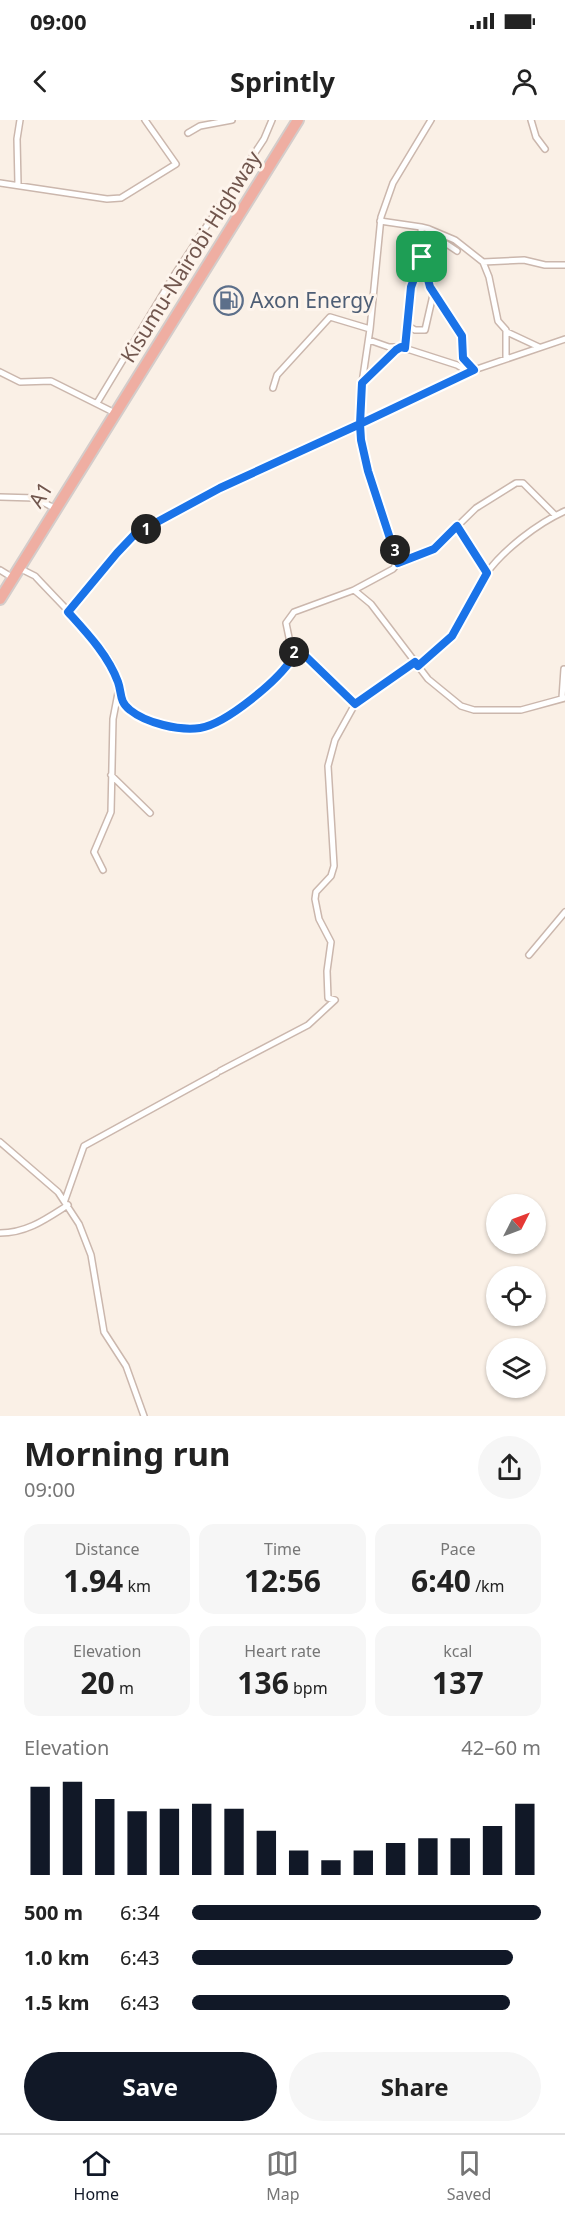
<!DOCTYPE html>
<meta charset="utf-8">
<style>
:root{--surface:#fff;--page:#f6f6f6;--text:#222;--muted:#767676;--line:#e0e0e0;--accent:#111827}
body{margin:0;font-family:"Noto Sans",sans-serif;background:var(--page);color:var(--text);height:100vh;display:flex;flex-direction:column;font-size:22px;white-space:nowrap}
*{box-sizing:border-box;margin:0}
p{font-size:20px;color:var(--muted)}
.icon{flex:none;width:33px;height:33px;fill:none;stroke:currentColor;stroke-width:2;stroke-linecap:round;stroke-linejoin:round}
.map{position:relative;height:1296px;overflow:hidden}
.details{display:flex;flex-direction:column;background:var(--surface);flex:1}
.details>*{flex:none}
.needle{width:39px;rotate:48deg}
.controls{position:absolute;left:486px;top:1074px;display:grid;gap:12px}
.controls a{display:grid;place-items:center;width:60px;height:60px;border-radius:50%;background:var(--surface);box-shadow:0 2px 4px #0004;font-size:30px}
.pin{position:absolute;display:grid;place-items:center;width:51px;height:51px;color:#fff;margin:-26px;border-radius:12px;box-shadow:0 3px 9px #0006}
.km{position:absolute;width:30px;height:30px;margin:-15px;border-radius:50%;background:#222;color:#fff;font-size:16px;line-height:30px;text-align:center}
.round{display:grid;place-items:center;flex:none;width:63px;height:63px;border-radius:32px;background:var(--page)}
.headline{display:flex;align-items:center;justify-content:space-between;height:102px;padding:0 24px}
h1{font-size:33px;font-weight:700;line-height:45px}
.figures{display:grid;grid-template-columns:repeat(3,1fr);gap:9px;height:102px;padding:6px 24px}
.figures div{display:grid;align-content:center;border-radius:15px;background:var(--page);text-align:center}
.figures b{font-size:30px;font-weight:700}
.figures small{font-size:16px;font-weight:400}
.figures p{font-size:16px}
.chart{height:168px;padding:12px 24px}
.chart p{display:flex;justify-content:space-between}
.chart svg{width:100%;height:108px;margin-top:6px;stroke:var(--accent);stroke-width:6}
.cta{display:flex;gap:12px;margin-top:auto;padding:12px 24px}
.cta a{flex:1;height:69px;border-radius:36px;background:var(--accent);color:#fff;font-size:24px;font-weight:700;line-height:69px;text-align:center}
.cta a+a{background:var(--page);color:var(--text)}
ul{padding:0 24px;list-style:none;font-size:20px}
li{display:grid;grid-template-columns:96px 72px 1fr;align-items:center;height:45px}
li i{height:15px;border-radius:8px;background:var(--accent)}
.status{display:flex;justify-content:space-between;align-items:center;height:42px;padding:0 30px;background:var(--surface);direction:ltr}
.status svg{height:16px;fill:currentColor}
header{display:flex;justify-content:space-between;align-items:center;height:78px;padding:0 24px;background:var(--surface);font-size:27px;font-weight:700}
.menu{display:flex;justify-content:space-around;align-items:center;height:84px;border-top:2px solid var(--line);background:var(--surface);font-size:16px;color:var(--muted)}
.menu a{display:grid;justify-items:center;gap:3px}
.menu .active{color:var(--accent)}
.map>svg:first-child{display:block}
</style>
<div class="status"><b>09:00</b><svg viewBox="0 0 49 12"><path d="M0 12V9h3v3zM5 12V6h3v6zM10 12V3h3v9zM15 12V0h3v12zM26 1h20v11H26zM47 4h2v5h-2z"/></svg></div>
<header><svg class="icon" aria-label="back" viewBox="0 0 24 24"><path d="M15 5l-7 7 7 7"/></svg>Sprintly<svg class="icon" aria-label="person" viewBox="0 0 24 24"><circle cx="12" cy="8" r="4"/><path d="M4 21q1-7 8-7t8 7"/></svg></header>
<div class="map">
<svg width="565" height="1296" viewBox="0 0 565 1296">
<rect width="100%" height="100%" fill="#faf0e6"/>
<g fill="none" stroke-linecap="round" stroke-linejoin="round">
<defs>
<path id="street" d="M531,0l5,17 9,12
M188,13l12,-7 32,-6
M0,63l107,16 14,-1 55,-34 -31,-44
M18,64l-1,-45 3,-19
M380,101l41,6
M429,109l26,11 28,22 6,15 9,44 8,9v29
M439,119l18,12
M422,139l-11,28 -3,39 7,4h10l8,-35 -2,-5
M483,142l41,-2 21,5h20
M507,212l32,15
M369,220l20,7h10
M405,228l3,-22
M0,252l20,10 31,-1 66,33
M362,263l39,-36 56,18 7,4 10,1 -11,-12 -1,-22 -32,-49 -8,-30 -1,-30 8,2 3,8 7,2 1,17
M273,268l4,-13 53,-58 40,12
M97,283l76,-126 91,-138 8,-19
M0,377l35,1 21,11
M457,406l30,47
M398,443l36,-14 42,-41 40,-25h7l32,32
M19,448l16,8c22,24 60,60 76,87 8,14 5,36 18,46 16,14 49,21 70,19 26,-3 81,-49 94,-71l-7,-34 8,-11 60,-22 17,14 57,75 33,27 13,4h47l44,-12
M0,450l13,8
M354,470l39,-21 5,-6 -30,-92 -7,-31 1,-57 8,-54 11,-112 12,-34 38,-63
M68,492l67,-78 85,-46 254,-118 91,-31
M293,525l62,59
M418,546c21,-16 37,-32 49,-55 7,-12 11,-25 19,-37 17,-24 52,-51 79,-63
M562,578l2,-29
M111,655l39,38
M103,750l-9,-18 17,-40 2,-93 5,-26
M529,835l36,-43
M220,951l88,-46 27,-25 -7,-2 -1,-27 4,-29 -12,-23 -4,-20 1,-7 15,-16 3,-10 -6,-100 7,-26 20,-36 60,-42
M0,1022l58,50 21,32 12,31 13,77 22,34 18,50
M65,1080l19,-54 133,-73
M0,1113c27,0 46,-14 68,-28"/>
<path id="highway" d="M0,479l298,-479"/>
</defs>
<use href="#street" stroke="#cbb7ad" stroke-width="8"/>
<use href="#highway" stroke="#d4ccca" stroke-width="14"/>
<use href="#street" stroke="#fff" stroke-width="5"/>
<use href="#highway" stroke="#efaea2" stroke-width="10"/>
</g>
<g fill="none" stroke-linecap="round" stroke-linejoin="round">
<defs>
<path id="route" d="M422,137l-11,30 -6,61 -4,-1 -5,3 -34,33 -2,41 -140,64 -85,46 -18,19 -49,59c19,21 40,43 50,70 4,11 1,20 12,28 16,13 49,21 70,18 26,-4 79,-48 93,-71l-1,-14 63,61 60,-42 3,4 34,-30 35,-63 -30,-47 -23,23 -36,14 -30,-92 -7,-31 -1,-16 114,-54 -11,-12 -1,-22 -32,-49 -8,-30"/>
</defs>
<use href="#route" stroke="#fff" stroke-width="12"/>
<use href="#route" stroke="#1a73e8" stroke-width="8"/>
</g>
<defs>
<symbol id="fuel-ring" viewBox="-11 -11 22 22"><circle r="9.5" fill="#fdf4ec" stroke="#5c6f8a" stroke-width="1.5"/><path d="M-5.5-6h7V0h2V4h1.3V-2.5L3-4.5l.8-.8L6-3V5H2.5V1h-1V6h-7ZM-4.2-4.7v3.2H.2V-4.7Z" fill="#5c6f8a"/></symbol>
</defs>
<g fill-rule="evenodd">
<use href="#fuel-ring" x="212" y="164" width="33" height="33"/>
</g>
<g text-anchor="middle" stroke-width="6" stroke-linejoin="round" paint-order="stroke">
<g font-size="21" fill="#71564d" stroke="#fdf4ec">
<text transform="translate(191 137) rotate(-58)" y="7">Kisumu-Nairobi Highway</text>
<text transform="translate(41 375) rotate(-58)" y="7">A1</text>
</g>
<g font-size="21" fill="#4e5e75" stroke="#fdf4ec" text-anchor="start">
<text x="250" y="188">Axon Energy</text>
</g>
</g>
</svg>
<div class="controls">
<a><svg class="needle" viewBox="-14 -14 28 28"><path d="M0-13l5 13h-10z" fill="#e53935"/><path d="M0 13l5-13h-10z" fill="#767676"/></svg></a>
<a><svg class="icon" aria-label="locate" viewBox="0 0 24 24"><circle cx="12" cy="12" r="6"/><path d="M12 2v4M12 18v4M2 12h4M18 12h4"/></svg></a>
<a><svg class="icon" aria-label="layers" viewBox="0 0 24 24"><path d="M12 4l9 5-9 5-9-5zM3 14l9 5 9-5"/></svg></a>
</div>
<div class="pin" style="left:422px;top:137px;background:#1e9e55"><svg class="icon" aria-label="arrive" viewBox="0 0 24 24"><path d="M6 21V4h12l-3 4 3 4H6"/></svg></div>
<b class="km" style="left:146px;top:409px">1</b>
<b class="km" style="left:294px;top:532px">2</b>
<b class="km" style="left:395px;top:430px">3</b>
</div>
<section class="details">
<div class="headline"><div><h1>Morning run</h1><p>09:00</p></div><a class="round"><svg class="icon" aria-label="share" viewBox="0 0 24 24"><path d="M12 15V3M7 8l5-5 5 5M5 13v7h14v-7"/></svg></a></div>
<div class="figures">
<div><p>Distance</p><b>1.94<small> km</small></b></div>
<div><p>Time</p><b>12:56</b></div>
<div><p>Pace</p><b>6:40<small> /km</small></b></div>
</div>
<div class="figures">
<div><p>Elevation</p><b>20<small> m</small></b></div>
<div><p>Heart rate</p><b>136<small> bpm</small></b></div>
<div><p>kcal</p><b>137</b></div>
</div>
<div class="chart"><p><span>Elevation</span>42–60 m</p>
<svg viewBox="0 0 160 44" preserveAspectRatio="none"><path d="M5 44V8M15 44V6M25 44V13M35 44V18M45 44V17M55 44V15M65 44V17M75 44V26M85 44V34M95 44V38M105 44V34M115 44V31M125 44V29M135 44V29M145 44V24M155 44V15"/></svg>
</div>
<ul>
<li><b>500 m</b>6:34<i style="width:100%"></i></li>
<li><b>1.0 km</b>6:43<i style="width:92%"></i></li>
<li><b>1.5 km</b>6:43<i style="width:91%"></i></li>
</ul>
<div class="cta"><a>Save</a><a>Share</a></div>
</section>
<nav class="menu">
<a class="active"><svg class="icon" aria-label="home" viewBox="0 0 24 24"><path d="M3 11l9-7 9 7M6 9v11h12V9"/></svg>Home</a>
<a><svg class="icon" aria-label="map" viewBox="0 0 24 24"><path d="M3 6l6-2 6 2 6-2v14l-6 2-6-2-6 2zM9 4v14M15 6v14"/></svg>Map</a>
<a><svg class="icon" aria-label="saved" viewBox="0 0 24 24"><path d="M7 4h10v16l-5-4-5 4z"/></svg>Saved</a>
</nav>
